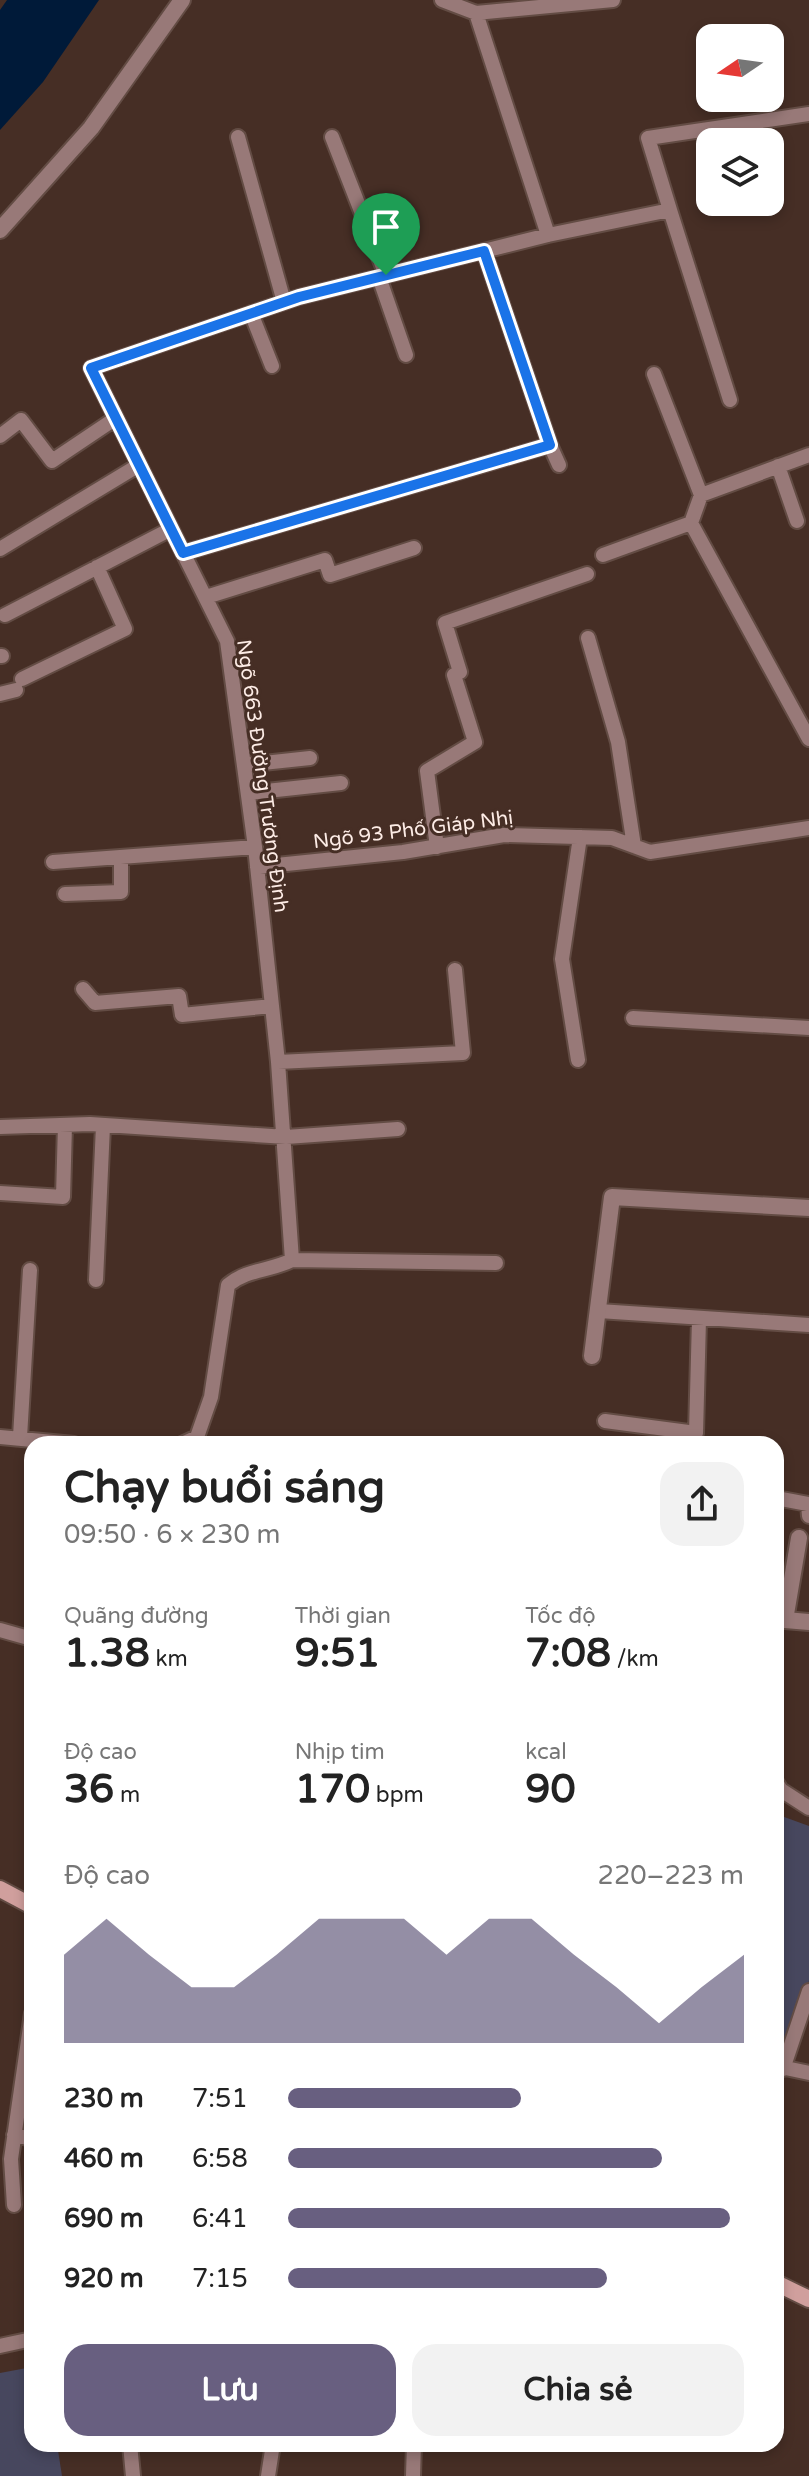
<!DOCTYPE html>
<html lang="vi">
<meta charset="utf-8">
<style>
:root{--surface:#fff;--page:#f2f2f2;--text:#222;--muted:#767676;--accent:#685f80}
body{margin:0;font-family:"Varela Round",sans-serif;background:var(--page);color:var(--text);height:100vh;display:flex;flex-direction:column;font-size:30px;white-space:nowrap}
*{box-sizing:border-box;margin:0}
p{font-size:26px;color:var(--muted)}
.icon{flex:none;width:44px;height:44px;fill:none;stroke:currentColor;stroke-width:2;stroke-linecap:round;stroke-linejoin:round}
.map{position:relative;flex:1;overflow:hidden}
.side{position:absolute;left:24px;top:1436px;width:760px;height:1016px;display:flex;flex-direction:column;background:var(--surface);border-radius:24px;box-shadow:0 4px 12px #0003}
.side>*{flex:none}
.needle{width:52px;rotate:257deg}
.fabs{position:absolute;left:696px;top:24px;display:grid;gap:16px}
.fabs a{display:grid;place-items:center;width:88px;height:88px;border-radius:16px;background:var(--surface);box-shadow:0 4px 12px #0003;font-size:40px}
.pin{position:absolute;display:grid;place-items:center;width:68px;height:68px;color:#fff;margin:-82px -34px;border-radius:50% 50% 50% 0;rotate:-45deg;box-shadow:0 0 8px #0007}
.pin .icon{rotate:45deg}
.round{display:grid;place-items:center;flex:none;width:84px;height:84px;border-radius:24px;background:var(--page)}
.overview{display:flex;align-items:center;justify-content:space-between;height:136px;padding:0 40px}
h1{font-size:44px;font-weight:700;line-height:60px}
.stats{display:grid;grid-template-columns:repeat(3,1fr);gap:12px;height:136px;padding:8px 40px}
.stats div{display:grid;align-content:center}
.stats b{font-size:40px;font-weight:700}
.stats small{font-size:22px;font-weight:400}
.stats p{font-size:22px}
.chart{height:224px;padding:16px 40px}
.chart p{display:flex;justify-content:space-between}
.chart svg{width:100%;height:144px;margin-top:8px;fill:var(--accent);opacity:.7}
.cta{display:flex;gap:16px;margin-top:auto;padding:16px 40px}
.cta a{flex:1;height:92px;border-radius:24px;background:var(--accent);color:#fff;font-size:32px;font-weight:700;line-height:92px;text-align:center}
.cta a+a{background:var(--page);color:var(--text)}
ul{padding:0 40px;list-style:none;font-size:26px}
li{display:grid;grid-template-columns:128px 96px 1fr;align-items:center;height:60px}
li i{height:20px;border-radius:10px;background:var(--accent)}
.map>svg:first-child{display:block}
</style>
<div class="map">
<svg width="809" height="2476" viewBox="0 0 809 2476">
<rect width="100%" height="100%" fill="#462e25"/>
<path fill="#001a39" d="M7,0h92l-56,82 -43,48v-120z"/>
<path fill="#47475e" d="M776,1814l33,12v155l-22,62 -11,-4z
M32,2367v77h25l5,32h-62v-103z"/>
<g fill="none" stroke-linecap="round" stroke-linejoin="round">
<defs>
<path id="service" d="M442,0l34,13 137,-13
M476,13l72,222
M238,137l46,165
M332,137l54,138
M670,210l60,190
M379,277l27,78
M251,313l21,53
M654,374l47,121
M0,436l21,-16 31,41 64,-43
M550,445l9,20
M809,455l-108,40 -10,28 118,216
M778,466l19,55
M0,549l139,-84
M183,553l367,-108 -66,-194
M603,555l88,-32
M206,597l119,-37 5,15 84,-27
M5,615l166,-86
M588,638l30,104 16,104
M0,656h2
M22,679l103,-50 -28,-62
M0,694l16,-4
M244,765l66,-7
M248,793l93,-10
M437,847l-10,-76 48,-29 -21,-67 6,-3 -15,-49 142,-49
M53,862l202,-15
M257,867l146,-15 101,-17 108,3 38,14 159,-24
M65,894l56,-2v-35
M83,989l12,14 84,-7 3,19 90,-9
M633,1018l176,10
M578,1060l-16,-101 18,-122
M278,1062l185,-9 -8,-83
M0,1127l90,-3 196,13 112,-8
M0,1193l63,4 2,-72
M292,1260l204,3
M96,1280l7,-154
M599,1311l210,14
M605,1421l91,12 3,-114
M0,1437l74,7
M20,1437l10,-167
M182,1444l15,-7 14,-40 17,-112c19,-16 43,-14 64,-25l-14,-198 -23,-215 -28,-206 -136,-273 208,-71 249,-62 122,-25 -22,-72 161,-24
M776,1498l32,6 1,12
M0,1630l32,9
M776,1782l5,8 28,18
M776,2066l33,7
M783,2069l26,-78
M14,2135l18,4
M14,2205l-3,-46 21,-146
M0,2346l32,-7
M130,2444l3,32
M268,2476l5,-32
M413,2476l1,-32"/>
<path id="minor" d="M592,1356l20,-159 197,11
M799,1538l-14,82 24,2"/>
<path id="tertiary" d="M0,230l91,-102 91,-128"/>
<path id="secondary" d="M0,1889l32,17
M776,2283l33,16"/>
</defs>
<use href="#service" stroke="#634c44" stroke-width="18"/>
<use href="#minor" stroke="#634c44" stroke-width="20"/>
<use href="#tertiary" stroke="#634c44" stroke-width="20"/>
<use href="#secondary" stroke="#634c44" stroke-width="20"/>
<use href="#service" stroke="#987978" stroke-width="14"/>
<use href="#minor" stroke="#987978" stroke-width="16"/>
<use href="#tertiary" stroke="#987978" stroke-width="16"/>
<use href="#secondary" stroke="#d09f9d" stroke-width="16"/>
</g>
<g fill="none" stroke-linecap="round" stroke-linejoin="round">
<defs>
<path id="route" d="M484,251l66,194 -367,108 -92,-185 208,-71z"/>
</defs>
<use href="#route" stroke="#fff" stroke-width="16"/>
<use href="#route" stroke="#1a73e8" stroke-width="10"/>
</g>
<g text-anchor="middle" stroke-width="6" stroke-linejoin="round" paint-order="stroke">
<g font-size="20" fill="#fdece6" stroke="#462e25">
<text transform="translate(263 776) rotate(82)" y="7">Ngõ 663 Đường Trương Định</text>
<text transform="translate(413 829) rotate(-7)" y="7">Ngõ 93 Phố Giáp Nhị</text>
</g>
</g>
</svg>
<div class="fabs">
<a><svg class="needle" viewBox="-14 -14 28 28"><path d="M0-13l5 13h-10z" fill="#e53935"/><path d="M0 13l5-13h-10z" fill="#767676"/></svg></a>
<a><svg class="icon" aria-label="layers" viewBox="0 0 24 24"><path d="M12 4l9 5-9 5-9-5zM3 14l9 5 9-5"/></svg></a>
</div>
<div class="pin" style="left:386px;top:275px;background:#1e9e55"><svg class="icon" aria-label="arrive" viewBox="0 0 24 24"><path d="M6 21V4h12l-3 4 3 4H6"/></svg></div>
<section class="side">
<div class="overview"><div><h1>Chạy buổi sáng</h1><p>09:50 · 6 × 230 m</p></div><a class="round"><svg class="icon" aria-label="share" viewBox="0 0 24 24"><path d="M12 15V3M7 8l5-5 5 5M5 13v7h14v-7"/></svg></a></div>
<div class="stats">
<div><p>Quãng đường</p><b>1.38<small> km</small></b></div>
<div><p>Thời gian</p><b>9:51</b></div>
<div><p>Tốc độ</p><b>7:08<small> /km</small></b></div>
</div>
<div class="stats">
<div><p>Độ cao</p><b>36<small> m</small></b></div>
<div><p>Nhịp tim</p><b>170<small> bpm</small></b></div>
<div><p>kcal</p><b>90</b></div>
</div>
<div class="chart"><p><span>Độ cao</span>220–223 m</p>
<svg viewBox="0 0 160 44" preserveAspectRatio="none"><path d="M0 44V17L10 6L20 17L30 27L40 27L50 17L60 6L70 6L80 6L90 17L100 6L110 6L120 17L130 27L140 38L150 27L160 17V44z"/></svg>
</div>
<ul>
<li><b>230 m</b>7:51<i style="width:51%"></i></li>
<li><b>460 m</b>6:58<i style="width:82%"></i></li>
<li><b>690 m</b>6:41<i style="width:97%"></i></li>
<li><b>920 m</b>7:15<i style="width:70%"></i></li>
</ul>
<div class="cta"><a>Lưu</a><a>Chia sẻ</a></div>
</section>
</div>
